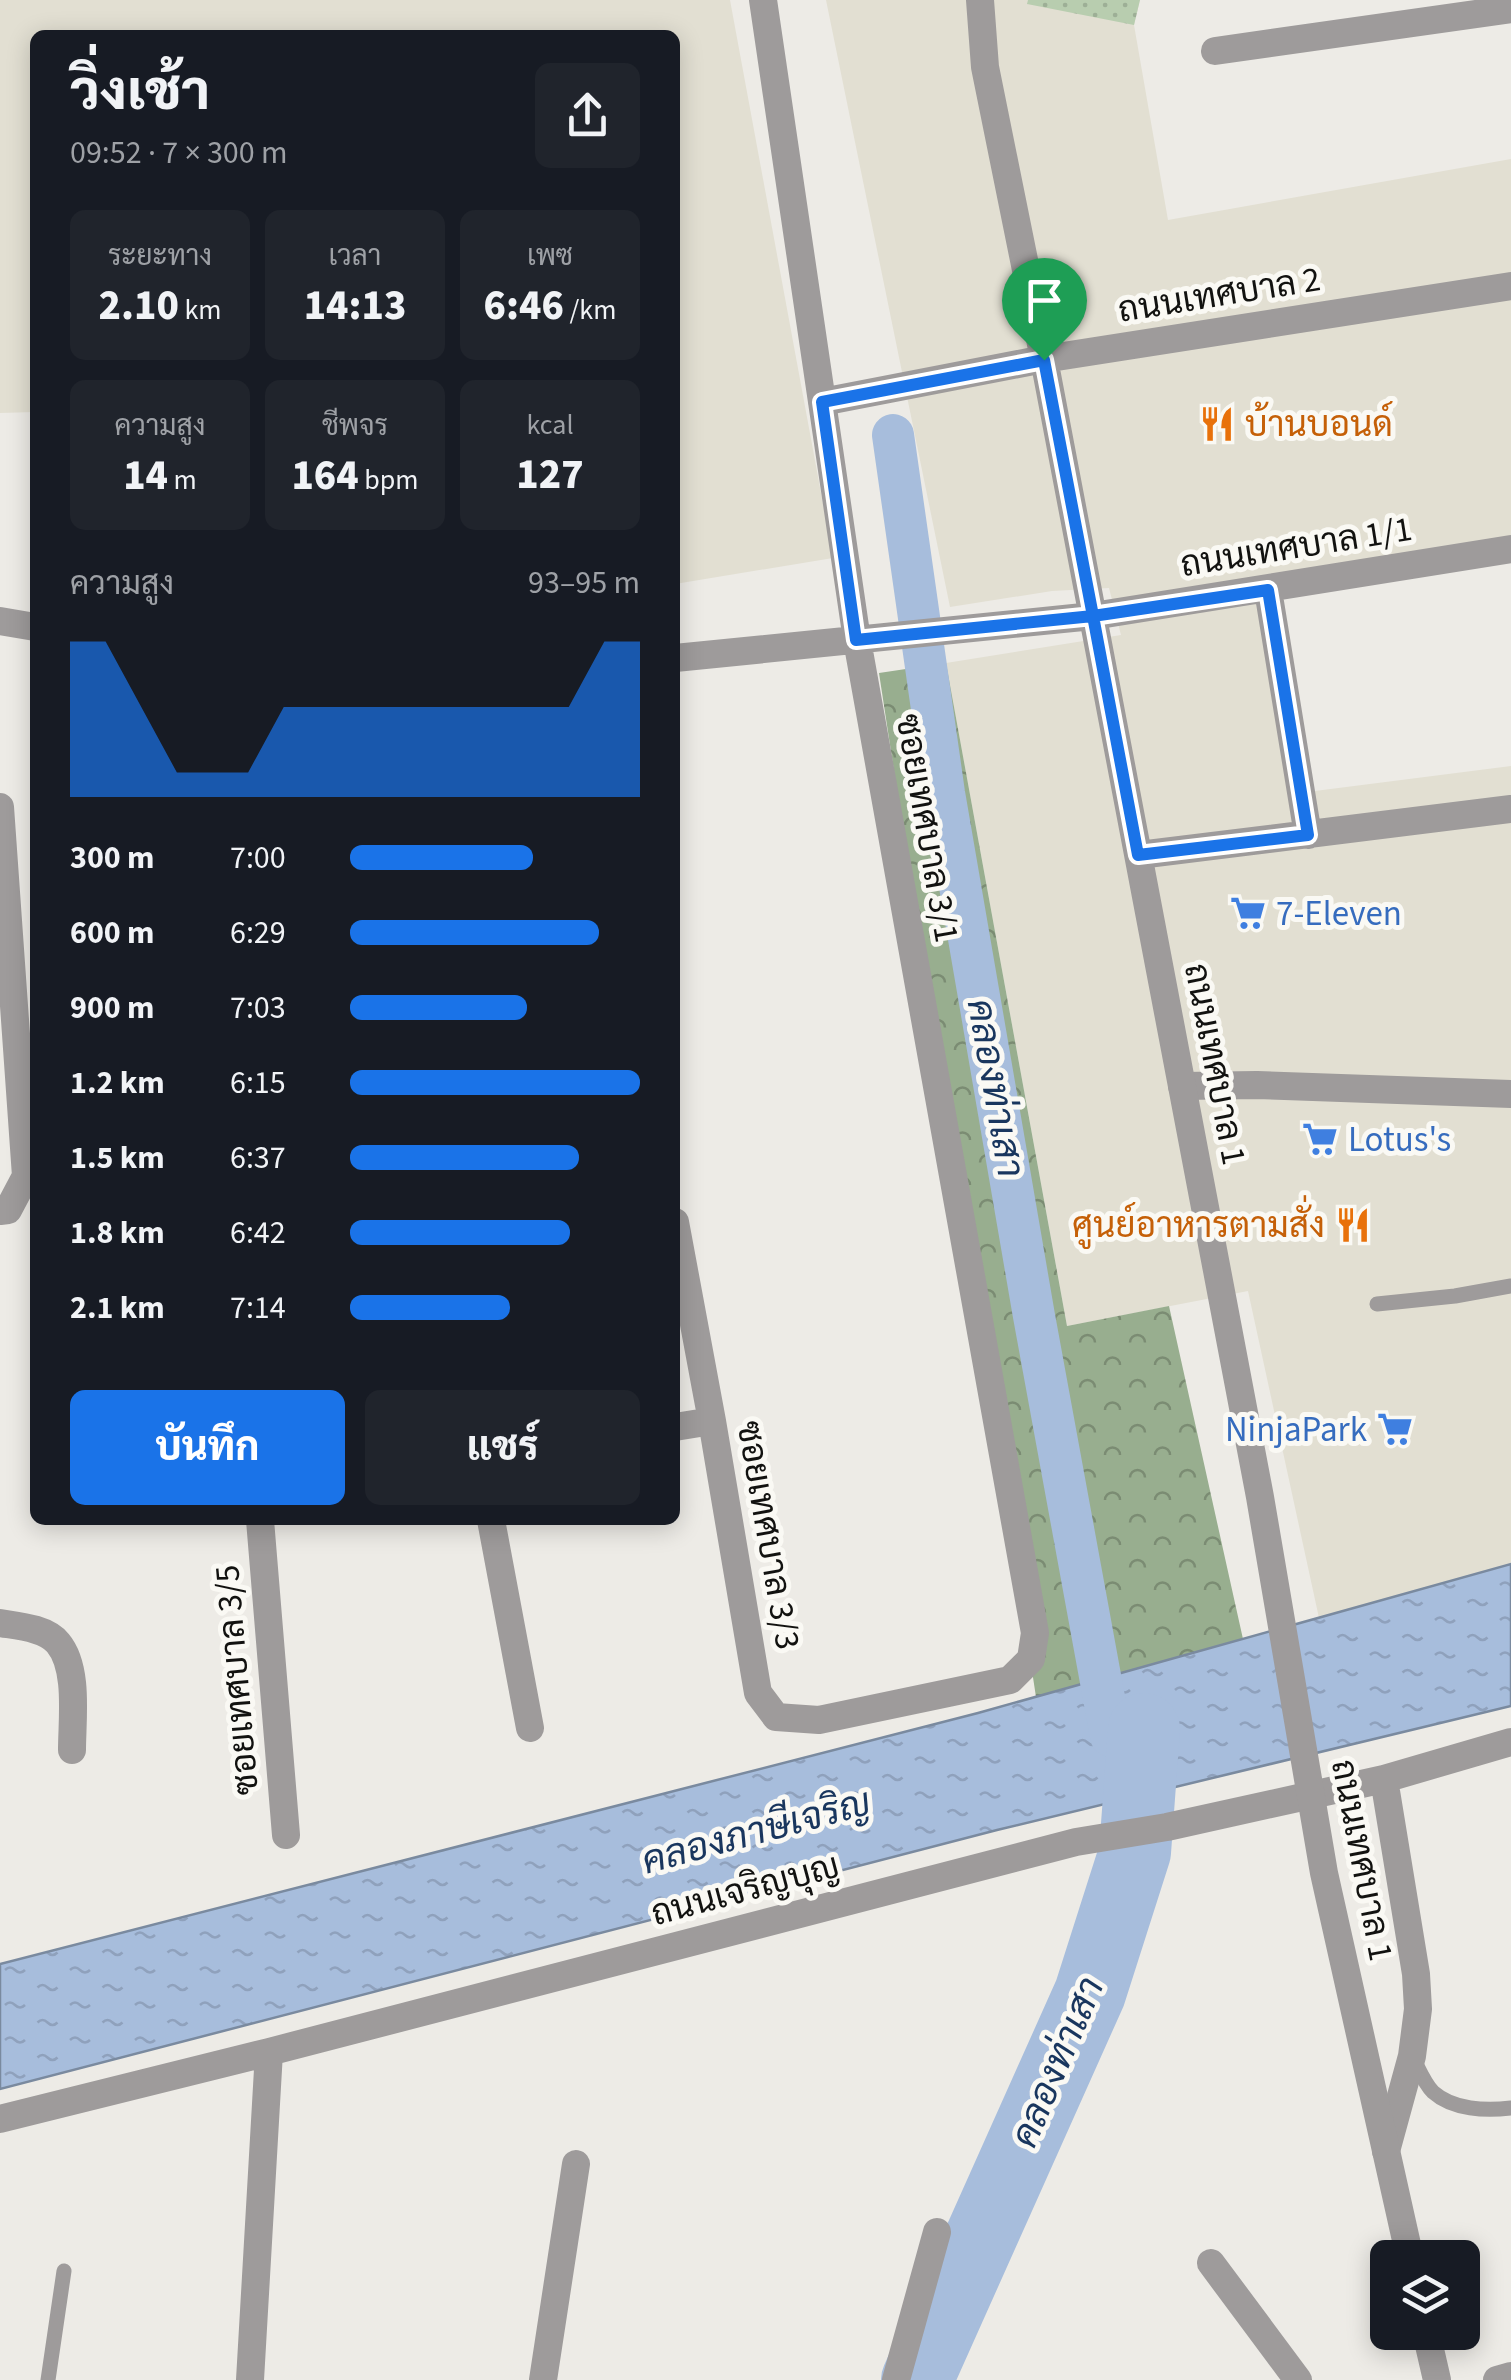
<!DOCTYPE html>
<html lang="th">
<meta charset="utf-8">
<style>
:root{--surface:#171b24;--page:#20242c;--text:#f1f3f6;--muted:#9ea1a6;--accent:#1a73e8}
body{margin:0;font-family:"Source Sans 3",Sarabun,sans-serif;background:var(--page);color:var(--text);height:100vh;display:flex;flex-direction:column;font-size:38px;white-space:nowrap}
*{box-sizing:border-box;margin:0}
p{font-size:32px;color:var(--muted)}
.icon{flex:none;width:55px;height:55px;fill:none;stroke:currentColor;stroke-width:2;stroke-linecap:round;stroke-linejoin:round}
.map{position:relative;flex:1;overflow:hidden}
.drawer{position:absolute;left:30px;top:30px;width:650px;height:1495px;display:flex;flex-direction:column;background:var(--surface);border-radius:15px;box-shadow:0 5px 25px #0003}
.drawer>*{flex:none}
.controls{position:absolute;left:1370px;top:2240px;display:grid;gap:20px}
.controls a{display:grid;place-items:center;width:110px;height:110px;border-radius:15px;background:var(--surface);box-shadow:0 5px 25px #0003;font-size:50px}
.pin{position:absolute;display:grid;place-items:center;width:85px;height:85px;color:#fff;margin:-102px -42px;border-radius:50% 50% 50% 0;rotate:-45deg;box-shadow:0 0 10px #0007}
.pin .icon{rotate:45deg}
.round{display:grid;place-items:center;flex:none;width:105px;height:105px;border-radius:15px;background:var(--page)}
.overview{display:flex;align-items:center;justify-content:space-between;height:170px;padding:0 40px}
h1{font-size:55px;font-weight:800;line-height:75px}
.figures{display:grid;grid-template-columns:repeat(3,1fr);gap:15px;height:170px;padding:10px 40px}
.figures div{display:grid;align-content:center;border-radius:15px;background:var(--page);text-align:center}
.figures b{font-size:42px;font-weight:800}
.figures small{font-size:28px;font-weight:400}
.figures p{font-size:28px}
.chart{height:280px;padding:20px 40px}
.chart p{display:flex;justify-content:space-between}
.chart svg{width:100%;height:180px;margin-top:10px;fill:var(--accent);opacity:.7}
.cta{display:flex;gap:20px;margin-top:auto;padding:20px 40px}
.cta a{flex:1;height:115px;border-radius:15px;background:var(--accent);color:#fff;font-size:40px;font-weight:800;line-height:115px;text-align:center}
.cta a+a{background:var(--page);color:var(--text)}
ul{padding:0 40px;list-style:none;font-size:32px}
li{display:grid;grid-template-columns:160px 120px 1fr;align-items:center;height:75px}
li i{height:25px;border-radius:12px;background:var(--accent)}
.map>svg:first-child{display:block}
</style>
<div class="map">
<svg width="1511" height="2380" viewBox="0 0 1511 2380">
<defs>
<pattern id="grass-dots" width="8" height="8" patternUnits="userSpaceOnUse" patternTransform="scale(2.5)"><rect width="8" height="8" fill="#b8cdaf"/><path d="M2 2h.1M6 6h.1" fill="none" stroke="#9daf96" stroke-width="1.8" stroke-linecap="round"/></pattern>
<pattern id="forest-crowns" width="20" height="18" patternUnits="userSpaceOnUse" patternTransform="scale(2.5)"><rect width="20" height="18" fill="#98ae8f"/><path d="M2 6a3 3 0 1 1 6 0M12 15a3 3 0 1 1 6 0" fill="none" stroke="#7b8c73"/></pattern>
<pattern id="water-ripples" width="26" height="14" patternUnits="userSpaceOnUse" patternTransform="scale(2.5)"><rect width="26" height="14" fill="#a7bddc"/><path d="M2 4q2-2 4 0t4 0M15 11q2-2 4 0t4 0" fill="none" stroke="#8fa1bc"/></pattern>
</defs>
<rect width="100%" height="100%" fill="#edebe6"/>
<path fill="#e2dfd2" d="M0,0h730l103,558 -158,26v-549h-640v377l-35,1z
M826,0h314l-6,25 34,195 343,-61v377l-231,39 27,217 204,-26v798l-192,54 -71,-327 -181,35 -121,-663 175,-28 -12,-47 -57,3 -102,16z"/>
<path fill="url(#grass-dots)" d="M1028,0h112l-6,25 -107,-21z"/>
<path fill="url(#forest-crowns)" d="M946,663l121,663 102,-20 74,333 -207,58 -157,-1024z"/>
<path fill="url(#water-ripples)" stroke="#7a8a9f" stroke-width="2.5" d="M1511,1564v142l-514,124 -997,259v-125l978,-251z"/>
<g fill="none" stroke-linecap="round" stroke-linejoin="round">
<path stroke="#a7bddc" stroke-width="42" d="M893,435l51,358 90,523 77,420"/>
<path stroke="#a7bddc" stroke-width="72" d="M917,2380l173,-387 45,-141 9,-123"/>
<path stroke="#9e9b9b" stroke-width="15" d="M1377,1304l78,-8 56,-10
M1412,2056c6,11 12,27 21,36 20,18 53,19 78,16
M48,2380l16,-109"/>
<path stroke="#9e9b9b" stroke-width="28" d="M1215,51l296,-42
M822,402l222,-43 -59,-292 -5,-67
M1268,590l40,245
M0,621l35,6
M675,658l418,-42 418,-67
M0,807l26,369 -18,34 -8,1
M1139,855l372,-46
M1182,1086l75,-1 254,9
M675,1222l37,199 46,272 18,24 43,3 191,-40 21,-21 4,-26 -178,-993 -94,-640
M675,1427l37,-6
M260,1520l26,315
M491,1520l39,208
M0,1623c18,3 46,5 58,20 21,25 14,76 14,107
M1384,1779l32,195 2,35 -6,47 -26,95
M0,2119l269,-67 807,-210 91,-15 217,-48 127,-37
M1211,2263l87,117
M250,2380l19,-328
M543,2380l33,-216
M896,2380l41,-148
M1497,2380l14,-4"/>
<path stroke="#9e9b9b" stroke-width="28" d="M1410,2258l-86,-385 -64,-376 -216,-1138 467,-73
M1426,2332l11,48"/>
</g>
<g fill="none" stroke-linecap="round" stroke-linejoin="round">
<defs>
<path id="route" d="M1044,360l-222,42 34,238 237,-24 45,239 170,-20 -40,-245 -175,26 -49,-256"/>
</defs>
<use href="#route" stroke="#fff" stroke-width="20"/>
<use href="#route" stroke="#1a73e8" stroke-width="12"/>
</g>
<defs>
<symbol id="restaurant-bare" viewBox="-9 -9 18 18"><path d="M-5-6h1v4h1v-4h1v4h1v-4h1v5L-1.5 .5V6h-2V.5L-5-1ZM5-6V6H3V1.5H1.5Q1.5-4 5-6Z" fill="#e8710a" stroke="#faf9f4" stroke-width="2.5" paint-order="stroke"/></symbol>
<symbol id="supermarket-bare" viewBox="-9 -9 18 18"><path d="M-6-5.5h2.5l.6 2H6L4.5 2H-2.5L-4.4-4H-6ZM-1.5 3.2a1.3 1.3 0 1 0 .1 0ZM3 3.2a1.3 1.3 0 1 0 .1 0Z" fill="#3f7fe0" stroke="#faf9f4" stroke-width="2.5" paint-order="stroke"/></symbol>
</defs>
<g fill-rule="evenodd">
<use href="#restaurant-bare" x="1192" y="399" width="50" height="50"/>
<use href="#supermarket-bare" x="1223" y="888" width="50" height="50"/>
<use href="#supermarket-bare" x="1295" y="1114" width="50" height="50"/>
<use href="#restaurant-bare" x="1328" y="1200" width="50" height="50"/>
<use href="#supermarket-bare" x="1370" y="1404" width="50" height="50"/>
</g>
<g text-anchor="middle" stroke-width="10" stroke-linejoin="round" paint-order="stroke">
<g font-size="35" fill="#121210" stroke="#faf9f4">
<text transform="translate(1219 294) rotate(-9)" y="12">ถนนเทศบาล 2</text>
<text transform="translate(1296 546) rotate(-9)" y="12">ถนนเทศบาล 1/1</text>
<text transform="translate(928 828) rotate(80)" y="12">ซอยเทศบาล 3/1</text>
<text transform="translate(1216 1064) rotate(79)" y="12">ถนนเทศบาล 1</text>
<text transform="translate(769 1535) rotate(80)" y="12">ซอยเทศบาล 3/3</text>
<text transform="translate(236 1680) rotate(-95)" y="12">ซอยเทศบาล 3/5</text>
<text transform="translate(1363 1860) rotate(79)" y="12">ถนนเทศบาล 1</text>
<text transform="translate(745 1889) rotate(-15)" y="12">ถนนเจริญบุญ</text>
</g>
<g font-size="35" fill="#c56008" stroke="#faf9f4" text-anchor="start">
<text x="1245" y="436">บ้านบอนด์</text>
<text x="1325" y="1237" text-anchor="end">ศูนย์อาหารตามสั่ง</text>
</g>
<g font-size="35" fill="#366cbe" stroke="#faf9f4" text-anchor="start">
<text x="1276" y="925">7-Eleven</text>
<text x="1348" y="1151">Lotus's</text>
<text x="1367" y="1441" text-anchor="end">NinjaPark</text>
</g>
<g font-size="38" font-style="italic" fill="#19365e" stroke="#faf9f4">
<text transform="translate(996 1088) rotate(80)" y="13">คลองท่าเสา</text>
<text transform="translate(756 1831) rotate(-15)" y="13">คลองภาษีเจริญ</text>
<text transform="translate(1057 2062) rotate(-67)" y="13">คลองท่าเสา</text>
</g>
</g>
</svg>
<div class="controls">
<a><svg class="icon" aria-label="layers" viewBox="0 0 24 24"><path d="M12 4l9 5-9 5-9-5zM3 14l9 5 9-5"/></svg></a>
</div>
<div class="pin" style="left:1044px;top:360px;background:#1e9e55"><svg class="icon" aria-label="arrive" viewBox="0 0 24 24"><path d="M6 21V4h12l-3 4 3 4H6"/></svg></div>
<section class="drawer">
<div class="overview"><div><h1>วิ่งเช้า</h1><p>09:52 · 7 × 300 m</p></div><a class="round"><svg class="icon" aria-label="share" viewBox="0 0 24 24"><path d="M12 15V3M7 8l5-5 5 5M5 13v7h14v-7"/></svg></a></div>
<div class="figures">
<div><p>ระยะทาง</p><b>2.10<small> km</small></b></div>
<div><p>เวลา</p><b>14:13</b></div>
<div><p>เพซ</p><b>6:46<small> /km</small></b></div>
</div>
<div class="figures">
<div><p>ความสูง</p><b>14<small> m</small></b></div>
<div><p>ชีพจร</p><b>164<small> bpm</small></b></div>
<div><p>kcal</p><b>127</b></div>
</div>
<div class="chart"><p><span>ความสูง</span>93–95 m</p>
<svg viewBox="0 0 160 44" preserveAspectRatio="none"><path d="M0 44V6L10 6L20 22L30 38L40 38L50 38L60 22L70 22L80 22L90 22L100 22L110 22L120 22L130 22L140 22L150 6L160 6V44z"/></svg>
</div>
<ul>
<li><b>300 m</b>7:00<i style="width:63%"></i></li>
<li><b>600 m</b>6:29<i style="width:86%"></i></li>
<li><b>900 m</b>7:03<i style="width:61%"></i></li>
<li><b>1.2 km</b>6:15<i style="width:100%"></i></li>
<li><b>1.5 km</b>6:37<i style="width:79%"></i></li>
<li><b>1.8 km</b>6:42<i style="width:76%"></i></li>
<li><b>2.1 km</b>7:14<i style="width:55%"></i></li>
</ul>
<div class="cta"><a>บันทึก</a><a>แชร์</a></div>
</section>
</div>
